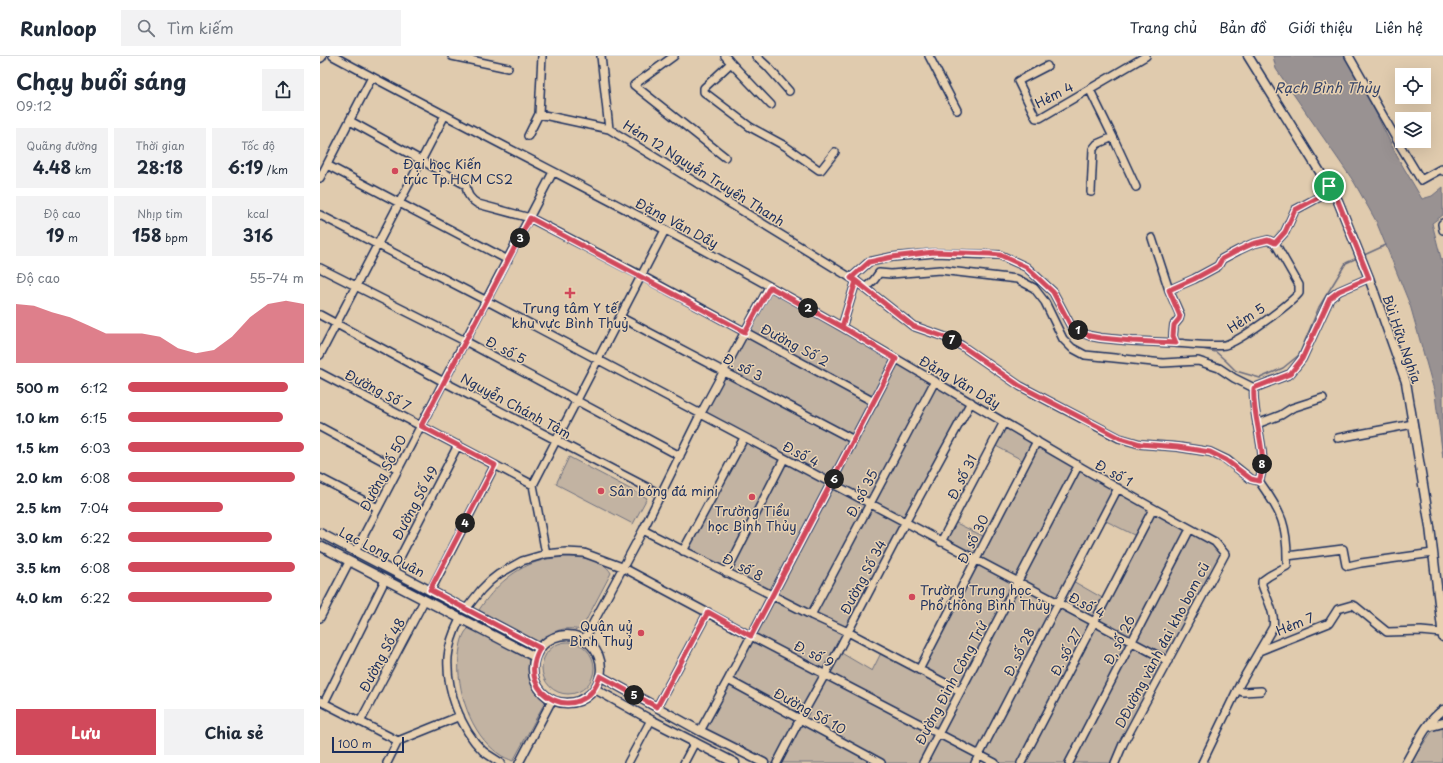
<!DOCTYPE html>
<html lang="vi">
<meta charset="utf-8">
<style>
:root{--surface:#fff;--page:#f2f2f3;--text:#1f2937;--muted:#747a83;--line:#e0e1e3;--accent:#d1495b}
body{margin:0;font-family:"Playpen Sans",sans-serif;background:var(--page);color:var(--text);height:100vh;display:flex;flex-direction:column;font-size:15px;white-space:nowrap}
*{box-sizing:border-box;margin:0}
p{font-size:13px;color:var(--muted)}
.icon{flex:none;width:22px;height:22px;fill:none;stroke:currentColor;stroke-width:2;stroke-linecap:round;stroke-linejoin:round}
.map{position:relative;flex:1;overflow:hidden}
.drawer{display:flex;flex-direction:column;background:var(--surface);width:320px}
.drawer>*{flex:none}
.tools{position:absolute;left:1075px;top:12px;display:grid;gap:8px}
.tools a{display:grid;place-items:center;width:36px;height:36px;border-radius:0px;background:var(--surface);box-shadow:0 4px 16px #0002;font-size:20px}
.scale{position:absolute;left:12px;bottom:10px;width:72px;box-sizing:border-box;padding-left:4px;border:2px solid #1b2f5e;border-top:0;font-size:11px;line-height:14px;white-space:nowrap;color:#1b2f5e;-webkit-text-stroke:3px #e8d1b1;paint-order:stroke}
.pin{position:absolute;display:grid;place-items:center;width:34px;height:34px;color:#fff;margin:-17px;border:2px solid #fff;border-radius:50%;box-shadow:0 1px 4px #0007}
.km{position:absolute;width:20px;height:20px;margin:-10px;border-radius:50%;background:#222;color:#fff;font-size:11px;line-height:20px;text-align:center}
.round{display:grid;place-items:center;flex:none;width:42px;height:42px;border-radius:0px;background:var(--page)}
.headline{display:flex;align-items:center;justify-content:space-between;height:68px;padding:0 16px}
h1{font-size:22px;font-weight:700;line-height:30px}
.figures{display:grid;grid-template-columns:repeat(3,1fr);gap:6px;height:68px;padding:4px 16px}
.figures div{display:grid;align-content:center;border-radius:0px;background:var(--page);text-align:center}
.figures b{font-size:17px;font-weight:700}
.figures small{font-size:11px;font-weight:400}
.figures p{font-size:11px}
.chart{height:112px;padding:8px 16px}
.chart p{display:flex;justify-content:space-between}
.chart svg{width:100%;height:72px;margin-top:4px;fill:var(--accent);opacity:.7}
.action{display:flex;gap:8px;margin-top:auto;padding:8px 16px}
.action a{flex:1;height:46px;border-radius:0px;background:var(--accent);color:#fff;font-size:16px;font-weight:700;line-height:46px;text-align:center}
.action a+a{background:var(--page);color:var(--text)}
ul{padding:0 16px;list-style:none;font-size:13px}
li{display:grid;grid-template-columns:64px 48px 1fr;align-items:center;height:30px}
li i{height:10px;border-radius:5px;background:var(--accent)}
header{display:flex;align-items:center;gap:24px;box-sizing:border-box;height:56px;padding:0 20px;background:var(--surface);border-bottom:1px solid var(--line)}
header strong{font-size:19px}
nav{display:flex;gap:22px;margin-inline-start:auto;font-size:14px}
.search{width:280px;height:36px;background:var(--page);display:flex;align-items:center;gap:10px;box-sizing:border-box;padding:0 14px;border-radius:0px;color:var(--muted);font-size:15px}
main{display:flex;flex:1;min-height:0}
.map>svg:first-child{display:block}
</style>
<header>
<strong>Runloop</strong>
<div class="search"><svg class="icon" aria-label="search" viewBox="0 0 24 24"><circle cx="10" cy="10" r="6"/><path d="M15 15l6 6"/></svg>Tìm kiếm</div>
<nav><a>Trang chủ</a><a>Bản đồ</a><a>Giới thiệu</a><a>Liên hệ</a></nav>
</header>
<main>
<section class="drawer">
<div class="headline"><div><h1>Chạy buổi sáng</h1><p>09:12</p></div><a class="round"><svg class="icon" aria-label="share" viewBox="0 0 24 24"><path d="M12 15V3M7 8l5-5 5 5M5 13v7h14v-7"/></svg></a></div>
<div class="figures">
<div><p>Quãng đường</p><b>4.48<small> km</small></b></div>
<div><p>Thời gian</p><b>28:18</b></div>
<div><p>Tốc độ</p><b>6:19<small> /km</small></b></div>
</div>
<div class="figures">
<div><p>Độ cao</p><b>19<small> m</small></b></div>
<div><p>Nhịp tim</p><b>158<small> bpm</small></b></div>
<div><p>kcal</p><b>316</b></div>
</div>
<div class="chart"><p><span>Độ cao</span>55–74 m</p>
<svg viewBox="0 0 160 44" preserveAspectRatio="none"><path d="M0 44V8L10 9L20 13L30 16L40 21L50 26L60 26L70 26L80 28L90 35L100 38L110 36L120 28L130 16L140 8L150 6L160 8V44z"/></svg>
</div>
<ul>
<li><b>500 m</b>6:12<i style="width:91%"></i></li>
<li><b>1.0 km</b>6:15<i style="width:88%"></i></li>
<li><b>1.5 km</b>6:03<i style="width:100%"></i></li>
<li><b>2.0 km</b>6:08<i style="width:95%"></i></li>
<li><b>2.5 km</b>7:04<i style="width:54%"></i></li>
<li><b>3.0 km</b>6:22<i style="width:82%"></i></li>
<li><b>3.5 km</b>6:08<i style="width:95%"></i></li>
<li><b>4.0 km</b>6:22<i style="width:82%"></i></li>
</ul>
<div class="action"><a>Lưu</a><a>Chia sẻ</a></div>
</section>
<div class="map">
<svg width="1123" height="707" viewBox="0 0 1123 707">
<rect width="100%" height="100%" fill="#e0cbae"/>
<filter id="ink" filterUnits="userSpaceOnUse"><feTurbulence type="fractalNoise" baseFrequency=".025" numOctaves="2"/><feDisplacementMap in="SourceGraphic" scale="8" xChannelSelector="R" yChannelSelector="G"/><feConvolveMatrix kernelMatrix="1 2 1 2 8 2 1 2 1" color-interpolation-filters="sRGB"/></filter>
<g filter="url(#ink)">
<path fill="#c2b3a2" stroke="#6e7180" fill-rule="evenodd" d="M449,231l202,115 -133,249 34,20 9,-18 38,17 57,-110 -35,-18 11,-21 35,17 39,-76 -34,-18 12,-22 211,120 10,12 -109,209h-121l-15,-8 -5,8h-211l-64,-32 72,-135 -86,-46 59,-111 -45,-24zM782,463l36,18 -32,63 -35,-20z
M249,401l78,41 -14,26 -77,-40z
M245,501c15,0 38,1 46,16l-30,57c-19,-4 -28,1 -43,13l-59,-33c15,-23 36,-43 64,-50 7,-2 15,-2 22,-3z
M149,572l62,31c-3,19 2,29 14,43l-32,59c-5,-2 -10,-4 -14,-7 -29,-20 -43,-65 -40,-98 1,-10 3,-23 10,-28z
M222 612a26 26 0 1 1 52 0a26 26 0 1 1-52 0Z
M1123,672v35h-33l23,-33z"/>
<path fill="#999292" stroke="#676a7d" d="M953,0h71l16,25 38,77 24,41 10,-3 11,-9v28l-11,8 11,43v192l-8,-64 -25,-89 -34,-84 -22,-39 -78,-113z"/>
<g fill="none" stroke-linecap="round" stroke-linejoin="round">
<path stroke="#676a7d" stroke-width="1.5" d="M1042,200l24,-11
M676,202l29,13
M878,292l18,4 10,9 10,10 24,7 23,-10 16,-13 20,-48 27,-44 11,-5"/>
<defs>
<path id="minor" d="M13,0c169,91 342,175 509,271 124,72 246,147 373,215l10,12 -102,190 -8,19
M132,0l56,12
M222,0l-3,58 70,15 247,152 -14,46
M281,0l8,73
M354,0l-40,29 91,72
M405,0l6,7 -27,25v4l46,35 35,19 34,24h2l14,-18
M436,0l11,10 22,25
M609,0l28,54
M1029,0l49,86 23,38 20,-11 2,2
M411,7l40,42
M727,10l-29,15 18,37h4l106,-62
M770,34l23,47 -16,7 -4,5 -2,43
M30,65l116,64c1,10 4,14 12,19l52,14 112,58 232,126
M208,80l11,-22
M793,81l23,50
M7,109l181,95
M0,122l52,-101
M0,159l167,86 681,360
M1123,167l-1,1 1,6
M832,182l17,52 11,25 -1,4 -5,6 -1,11 2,7c14,1 38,4 50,2 15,-4 64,-40 74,-52v-8l-24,-42 10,-11 10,-22 28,-15 4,-3 2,-6
M0,212l145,73 215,115
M531,222l18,-16 23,-5 42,-4 66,2 26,12 12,11 15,14 18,34 7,5 12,5 11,2 31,3 43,2
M536,225l57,45 32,11 17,9 58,40 99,52 21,6 38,3 32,5 17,8 24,19 8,2c11,-26 -8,-64 -5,-93l36,-14 12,-15 28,-61 9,-7 30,-13
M545,232l9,-8 5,-7 12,1 49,-4 77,9 17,9 11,14 18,37 9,9 13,7 78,8 35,-2 21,7 15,10 20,10
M849,234l25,-11 24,-13 4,-7 17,-9 13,-6 16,-4 7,3
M0,259l124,67 216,112
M300,261l234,123
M0,299l125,-240
M0,317l213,112 13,69
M937,368l24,-9 11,-7 31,-10
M0,371l78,42
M1018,382l75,-14
M0,422l58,30
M213,429l132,-255
M323,474l168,85 37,17 112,59
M621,486l63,-120
M363,495l61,-113
M35,496l198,-380
M967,500l56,-7 3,16 2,1 13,-3 72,-10
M73,515l65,-126
M406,517l58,-114
M111,534l64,-125
M146,553l15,-19 9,-9 9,-7 23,-13 24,-7 20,-2 18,1 38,14 129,69 244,127
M491,559l124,-234
M0,562l29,-56
M140,563c-6,12 -11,25 -12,38 -2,31 12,72 35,94 5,4 12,8 18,12
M264,584l59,-110 57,-115 69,-128
M939,595l70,-28 9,-14 14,-4 3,1 32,26 34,-1 21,2
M599,614l118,-229
M408,624l153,83
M918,634l5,2 18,-1
M0,645l78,40 62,-25
M4,647l61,-123
M337,651l51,-95
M40,666l64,-121
M380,675l28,-51 168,-321
M67,707l11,-22
M199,707l33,-63
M308,707l23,-43
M364,707l11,-21
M457,707l23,-44 38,-68 67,-128 66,-121
M603,707l155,-297
M655,707l143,-275
M701,707l132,-254
M749,707l121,-234
M882,707l38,-79 33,-57c3,-13 -7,-30 -11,-42v-4l7,-5 18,-10c1,-40 -5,-53 -28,-85"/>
<path id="major" d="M928,0l90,145 31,77 37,104 24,145 13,110
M0,477l220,115
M0,490l215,111
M213 613a34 34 0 1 1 68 0a34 34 0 1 1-68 0Z
M280,620l100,55 64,32
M275,633l56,31 84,43
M1108,671l15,-4
M1086,707c10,-17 20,-41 37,-53"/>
<path id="highway" d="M0,1l1,-1"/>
</defs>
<use href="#minor" stroke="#1b2f5e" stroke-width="10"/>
<use href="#major" stroke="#1b2f5e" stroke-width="11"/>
<use href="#highway" stroke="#1b2f5e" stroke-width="13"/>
<use href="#minor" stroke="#e8d1b1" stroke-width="7"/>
<use href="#major" stroke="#e8d1b1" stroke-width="8"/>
<use href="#highway" stroke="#e8d1b1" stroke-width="10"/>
</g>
</g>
<g fill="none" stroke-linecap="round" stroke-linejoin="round" filter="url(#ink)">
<defs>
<path id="route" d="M1009,130l-2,6 -4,3 -28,15 -10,22 -10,11 -7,-3 -16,4 -13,6 -17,9 -4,7 -24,13 -25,11 11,26 -1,3 -5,6 -1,11 3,7 -44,-2 -31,-3 -11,-2 -12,-5 -7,-5 -18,-34 -15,-14 -12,-11 -26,-12 -10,-1 -56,-2 -42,5 -23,5 -18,16 5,3 -14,46 -72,-40 -25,45 -215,-114 -109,208 74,39 -65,125 110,58c-28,49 44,80 60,28l57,31 51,-95 43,24 145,-277 -54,-32 14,-46 57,45 32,11 17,9 58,40 100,52 20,6 38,3 32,5 16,8 25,19 8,2c11,-26 -8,-64 -5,-93l36,-14 12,-15 28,-61 9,-7 30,-13 -31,-77 -9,-15"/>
</defs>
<use href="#route" stroke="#fff" stroke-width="8"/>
<use href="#route" stroke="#d1495b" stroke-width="5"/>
</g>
<g fill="#d1495b" stroke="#e8d1b1" stroke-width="1.5">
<circle cx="75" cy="115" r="4"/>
<path d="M248 231h4v4h4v4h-4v4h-4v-4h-4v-4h4z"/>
<circle cx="281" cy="435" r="4"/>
<circle cx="432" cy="441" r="4"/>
<circle cx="592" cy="541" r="4"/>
<circle cx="321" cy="577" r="4"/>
</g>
<g text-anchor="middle" stroke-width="3" stroke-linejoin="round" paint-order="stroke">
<g font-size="13" fill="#1b2f5e" stroke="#e8d1b1">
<text transform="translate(734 39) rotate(-27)" y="5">Hẻm 4</text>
<text transform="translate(384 117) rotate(32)" y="5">Hẻm 12 Nguyễn Truyền Thanh</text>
<text transform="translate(357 167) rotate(28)" y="5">Đặng Văn Dầy</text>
<text transform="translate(926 262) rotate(-33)" y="5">Hẻm 5</text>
<text transform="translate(1082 283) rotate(71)" y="5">Bùi Hữu Nghĩa</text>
<text transform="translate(475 289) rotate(28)" y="5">Đường Số 2</text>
<text transform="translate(186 294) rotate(28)" y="5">Đ. số 5</text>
<text transform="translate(423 311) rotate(28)" y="5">Đ. số 3</text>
<text transform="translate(640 326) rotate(30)" y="5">Đặng Văn Dầy</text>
<text transform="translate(58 334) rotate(28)" y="5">Đường Số 7</text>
<text transform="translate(196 350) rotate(28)" y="5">Nguyễn Chánh Tâm</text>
<text transform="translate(481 398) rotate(28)" y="5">Đ.số 4</text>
<text transform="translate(63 417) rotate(-62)" y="5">Đường Số 50</text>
<text transform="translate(794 417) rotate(29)" y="5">Đ. số 1</text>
<text transform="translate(642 421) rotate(-63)" y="5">Đ. số 31</text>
<text transform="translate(542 437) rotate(-62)" y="5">Đ. số 35</text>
<text transform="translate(95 447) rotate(-62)" y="5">Đường Số 49</text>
<text transform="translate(653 483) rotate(-63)" y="5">Đ. số 30</text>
<text transform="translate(62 496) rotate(27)" y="5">Lạc Long Quân</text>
<text transform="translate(423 511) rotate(27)" y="5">Đ, số 8</text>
<text transform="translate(543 521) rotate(-62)" y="5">Đường Số 34</text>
<text transform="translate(767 549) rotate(28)" y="5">Đ.số 4</text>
<text transform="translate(975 568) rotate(-22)" y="5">Hẻm 7</text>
<text transform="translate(799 584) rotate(-63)" y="5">Đ, số 26</text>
<text transform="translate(842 589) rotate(-62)" y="5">DĐường vành đai kho bom cũ</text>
<text transform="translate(699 596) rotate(-63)" y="5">Đ. số 28</text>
<text transform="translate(746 596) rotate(-62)" y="5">Đ. số 27</text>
<text transform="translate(494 598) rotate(27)" y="5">Đ. số 9</text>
<text transform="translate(62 599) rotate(-62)" y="5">Đường Số 48</text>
<text transform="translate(631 627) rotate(-62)" y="5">Đường Đinh Công Trứ</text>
<text transform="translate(490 655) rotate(29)" y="5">Đường Số 10</text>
</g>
<g font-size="13" fill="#1b2f5e" stroke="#e8d1b1" text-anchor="start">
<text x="83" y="113">Đại học Kiến<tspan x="83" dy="15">trúc Tp.HCM CS2</tspan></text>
<text x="250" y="257" text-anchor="middle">Trung tâm Y tế<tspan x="250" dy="15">khu vực Bình Thuỷ</tspan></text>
<text x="289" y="440">Sân bóng đá mini</text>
<text x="432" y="460" text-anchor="middle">Trường Tiểu<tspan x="432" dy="15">học Bình Thủy</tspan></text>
<text x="600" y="539">Trường Trung học<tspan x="600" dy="15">Phổ thông Bình Thủy</tspan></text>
<text x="313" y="575" text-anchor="end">Quận uỷ<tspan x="313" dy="15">Bình Thuỷ</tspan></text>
</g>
<g font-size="14" font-style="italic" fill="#344368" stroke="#e8d1b1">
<text x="1007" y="37">Rạch Bình Thủy</text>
</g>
</g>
</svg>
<div class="tools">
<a><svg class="icon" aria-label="locate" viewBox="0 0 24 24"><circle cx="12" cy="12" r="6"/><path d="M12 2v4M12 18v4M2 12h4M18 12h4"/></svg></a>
<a><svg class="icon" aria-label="layers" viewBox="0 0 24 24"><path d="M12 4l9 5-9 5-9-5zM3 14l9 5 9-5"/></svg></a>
</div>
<div class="scale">100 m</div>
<div class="pin" style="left:1009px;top:130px;background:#1e9e55"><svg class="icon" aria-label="arrive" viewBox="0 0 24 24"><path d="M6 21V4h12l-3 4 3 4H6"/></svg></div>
<b class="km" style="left:758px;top:274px">1</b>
<b class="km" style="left:488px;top:252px">2</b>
<b class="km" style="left:200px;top:182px">3</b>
<b class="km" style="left:145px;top:467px">4</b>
<b class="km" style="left:314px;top:639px">5</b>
<b class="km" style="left:514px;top:423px">6</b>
<b class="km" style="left:632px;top:284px">7</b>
<b class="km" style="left:942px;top:408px">8</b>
</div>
</main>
